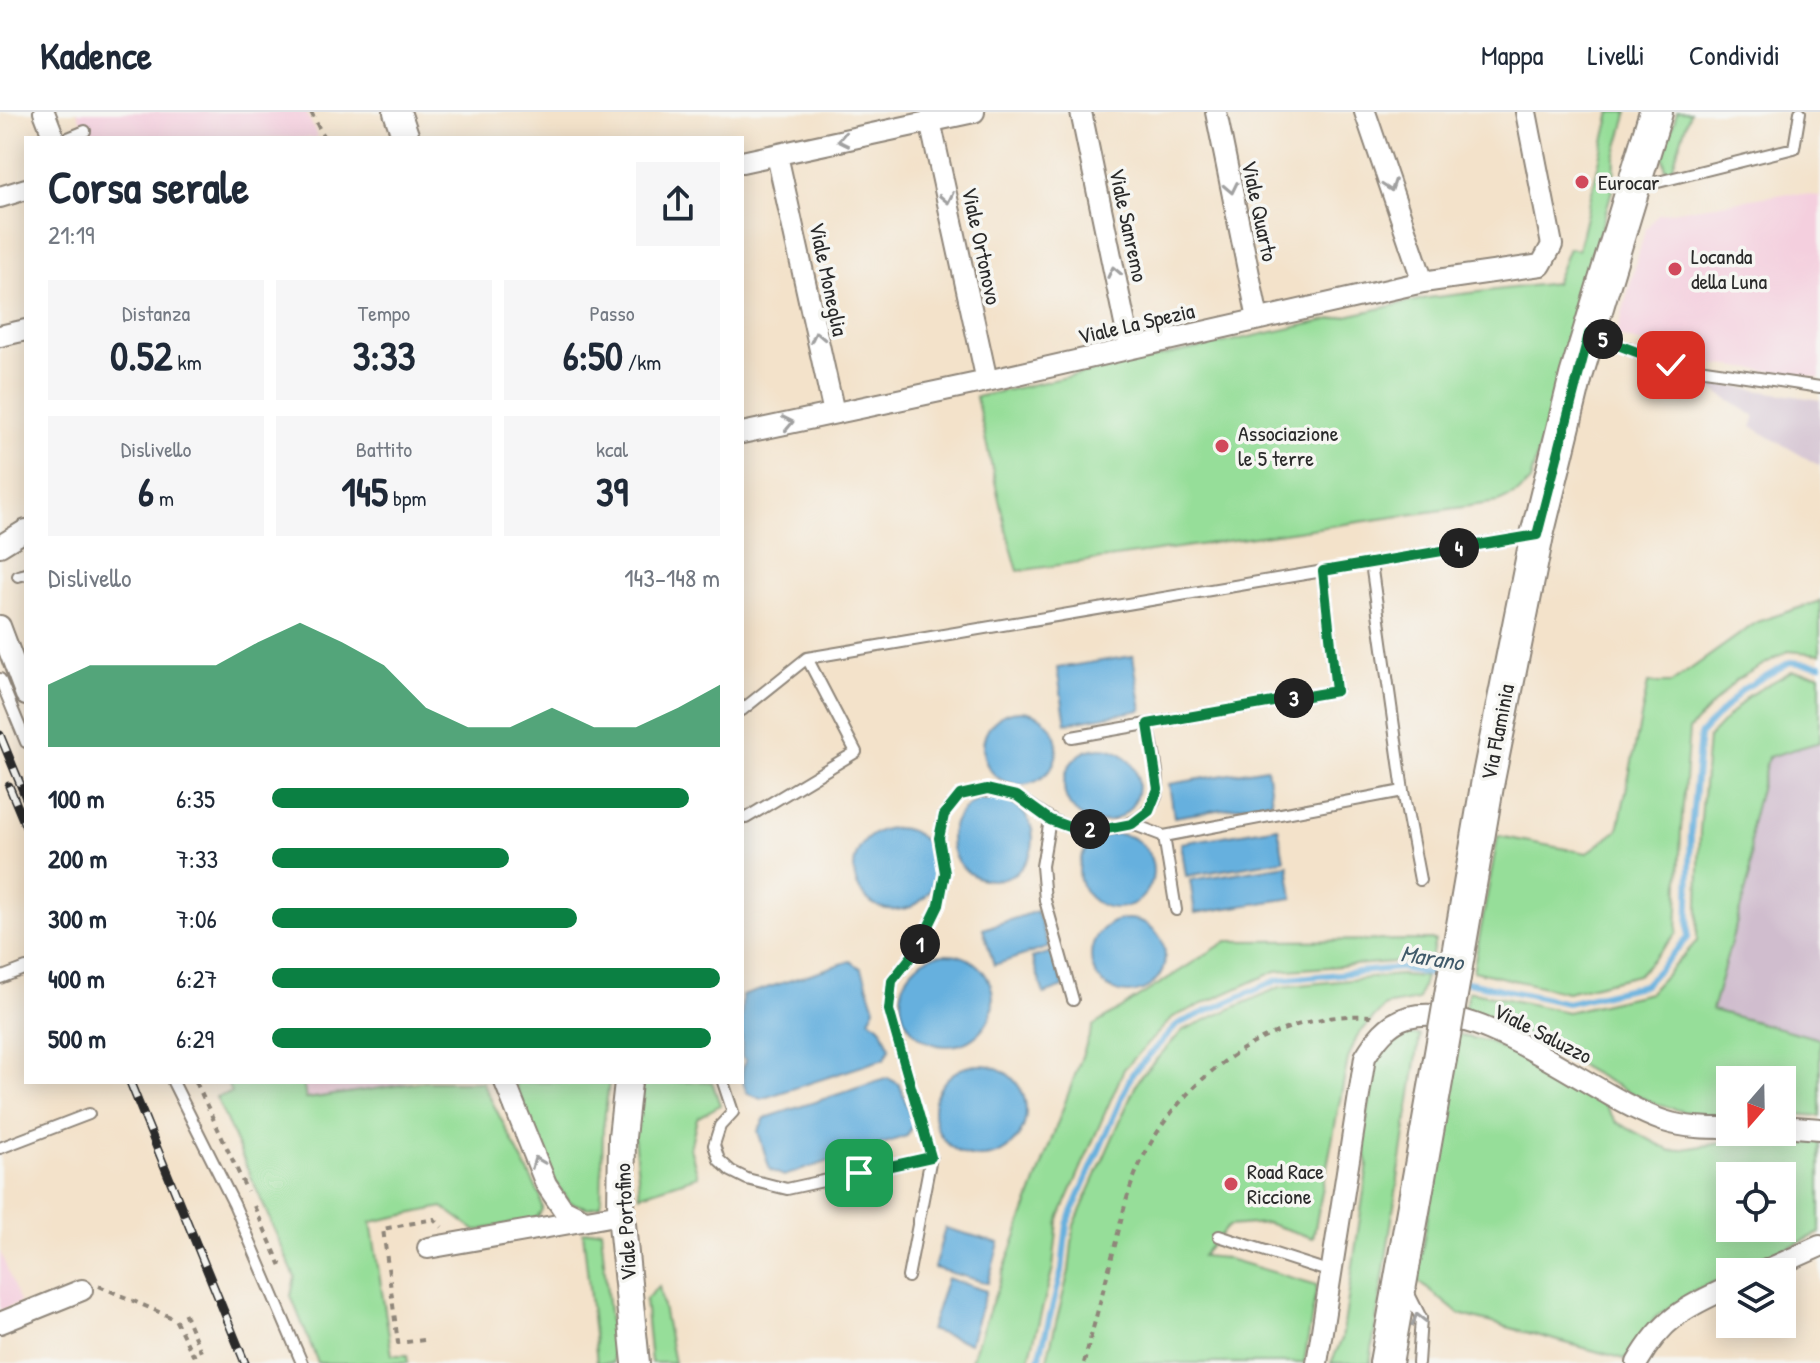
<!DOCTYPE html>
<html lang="it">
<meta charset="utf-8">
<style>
:root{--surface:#fff;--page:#f6f6f7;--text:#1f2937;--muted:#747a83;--line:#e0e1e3;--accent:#0b8043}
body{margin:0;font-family:"Patrick Hand",sans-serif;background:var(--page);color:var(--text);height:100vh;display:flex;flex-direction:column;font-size:30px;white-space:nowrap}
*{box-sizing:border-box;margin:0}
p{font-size:26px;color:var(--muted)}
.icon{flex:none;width:44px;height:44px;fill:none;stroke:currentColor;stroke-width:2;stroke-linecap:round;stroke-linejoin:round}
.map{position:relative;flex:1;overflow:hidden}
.details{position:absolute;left:24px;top:24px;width:720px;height:948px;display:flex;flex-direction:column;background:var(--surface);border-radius:0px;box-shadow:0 4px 20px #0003}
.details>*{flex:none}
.needle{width:52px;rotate:200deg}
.buttons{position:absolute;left:1716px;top:954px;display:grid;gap:16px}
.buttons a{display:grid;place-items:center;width:80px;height:80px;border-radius:0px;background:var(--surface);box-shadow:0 4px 20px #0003;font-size:40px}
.pin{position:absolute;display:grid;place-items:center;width:68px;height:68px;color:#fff;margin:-34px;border-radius:16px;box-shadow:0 4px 12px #0006}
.km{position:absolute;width:40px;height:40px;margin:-20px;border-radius:50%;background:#222;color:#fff;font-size:22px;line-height:40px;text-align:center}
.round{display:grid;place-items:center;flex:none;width:84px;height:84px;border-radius:0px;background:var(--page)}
.headline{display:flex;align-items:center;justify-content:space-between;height:136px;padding:0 24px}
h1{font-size:44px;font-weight:700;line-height:60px}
.metrics{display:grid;grid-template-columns:repeat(3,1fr);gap:12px;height:136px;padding:8px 24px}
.metrics div{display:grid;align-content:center;border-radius:0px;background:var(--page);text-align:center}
.metrics b{font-size:40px;font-weight:700}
.metrics small{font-size:22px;font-weight:400}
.metrics p{font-size:22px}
.chart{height:224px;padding:16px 24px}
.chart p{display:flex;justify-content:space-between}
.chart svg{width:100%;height:144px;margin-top:8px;fill:var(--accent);opacity:.7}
ul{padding:0 24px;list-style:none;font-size:26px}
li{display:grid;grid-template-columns:128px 96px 1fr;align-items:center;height:60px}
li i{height:20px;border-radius:10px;background:var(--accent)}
header{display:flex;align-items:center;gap:48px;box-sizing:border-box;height:112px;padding:0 40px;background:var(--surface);border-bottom:2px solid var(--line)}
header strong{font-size:38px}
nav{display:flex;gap:44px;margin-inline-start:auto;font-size:28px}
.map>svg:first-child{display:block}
</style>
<header>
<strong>Kadence</strong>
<nav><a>Mappa</a><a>Livelli</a><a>Condividi</a></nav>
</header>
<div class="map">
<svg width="1820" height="1251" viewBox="0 0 1820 1251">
<rect width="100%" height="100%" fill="#f6f6f2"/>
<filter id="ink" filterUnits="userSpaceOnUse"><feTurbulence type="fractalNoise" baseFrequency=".0125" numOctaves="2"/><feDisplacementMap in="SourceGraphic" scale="16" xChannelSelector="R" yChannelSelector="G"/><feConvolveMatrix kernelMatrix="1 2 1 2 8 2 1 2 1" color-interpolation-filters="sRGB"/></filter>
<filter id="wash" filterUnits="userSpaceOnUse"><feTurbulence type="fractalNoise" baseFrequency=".006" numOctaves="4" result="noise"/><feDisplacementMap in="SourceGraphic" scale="32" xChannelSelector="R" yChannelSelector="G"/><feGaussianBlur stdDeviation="1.8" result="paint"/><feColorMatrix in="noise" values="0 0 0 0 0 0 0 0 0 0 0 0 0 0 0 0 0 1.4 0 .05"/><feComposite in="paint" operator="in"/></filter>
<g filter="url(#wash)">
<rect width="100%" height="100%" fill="#f3e2ca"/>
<path fill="#f4cfde" d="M77,0h229l12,26h-230z
M1789,81l31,3v182l-105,-14 -99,-28 29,-106 13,-16z
M303,970h117l-114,17z
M0,1139l20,52 -20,7z"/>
<path fill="#d0bdce" d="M1698,269l122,19v66l-68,-39 4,-10z
M1820,630v297l-108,-29 38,-135 1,-51 17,-67z"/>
<path fill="#96de99" stroke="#608462" stroke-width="2" fill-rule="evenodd" d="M1611,0h17l-13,45 -1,26 -84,298 -12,12 -20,9 -480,69 -13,-45 -29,-129 452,-99 127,-15 14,-35 9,2z
M1677,0h13l-19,60 -5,-2 -3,-13z
M1820,489v53l-32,-3 -52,29 -47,50 -8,100 -4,103 -39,42 -71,17 -94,-21 25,-135 89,17 31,-23 30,-147h23l86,-61z
M1792,559l28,3v68l-52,15 -17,67 -1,51 -38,135 108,29v77l-38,-3v-33h-52v35c-80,7 -156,-59 -225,-91 -13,-6 -27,-9 -41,-14l5,-19 98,21 82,-19 48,-52 3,-110 8,-93 40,-42z
M1435,828l-4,19 -155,12 -103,46 -49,52 -66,152 -5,47 -25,95h-58l123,-337 134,-85z
M1400,863l25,2 -7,23 -33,6 -28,30 -9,23 -35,179 -46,-15 -39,3 -26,30 23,2 92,27 -13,78h-258l23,-92 5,-46 65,-147 44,-48 97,-43z
M1397,923h23l-50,328h-39l11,-24 26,-175 -5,-20 13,-84 8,-16z
M1458,923l32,7 115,63 11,17 55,29 108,-17 41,7v92l-83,39h-7v3l-40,18 -34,24 -31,42 -166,-45 -42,-34zM1730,1064h52v52h-52z
M227,970h76l3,17 114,-17h62l59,115 1,12 -5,9 -61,13 -33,-24 -72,15 21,133h15l1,8h-90l-27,-67 4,-19 -79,-180 15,-4z
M514,970h95l-6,47 -2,76 -13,3 -19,-6 -15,-22z
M641,970h71l8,23 -23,13 -7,30 8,28 -58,19 -6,-58z
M601,1117l12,127v7h-16l-14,-131z
M659,1174l15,77h-23l-6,-63z"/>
<path fill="#66b0de" stroke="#486e84" stroke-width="2" d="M1133,544l9,54 -76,13 -9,-55z
M983 636a37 37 0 1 1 74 0a37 37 0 1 1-74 0Z
M1064 673a37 37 0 1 1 74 0a37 37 0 1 1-74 0Z
M1267,656l5,33 -98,16 -5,-33z
M951 727a41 41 0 1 1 82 0a41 41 0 1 1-82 0Z
M1278,715l6,33 -98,16 -5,-33z
M854 757a41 41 0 1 1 82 0a41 41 0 1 1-82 0Z
M1079 759a37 37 0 1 1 74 0a37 37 0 1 1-74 0Z
M1288,753l5,33 -98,15 -5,-33z
M1037,799l12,36 -55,18 -11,-36z
M1091 844a37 37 0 1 1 74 0a37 37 0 1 1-74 0Z
M1052,840l12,35 -20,7 -12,-36z
M901 888a46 46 0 1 1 92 0a46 46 0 1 1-92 0Z
M850,849l12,8 13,39 -6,11 12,8 9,21 -6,11 -123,40 -14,-6c-5,-12 -7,-21 -1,-33l-4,-3v-61z
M934 999a46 46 0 1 1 92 0a46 46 0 1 1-92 0Z
M888,966l12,7 13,40 -6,11 -123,40 -14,-6 -12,-39 7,-13z
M945,1116l54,15 -11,40 -54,-15z
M947,1166l39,13 -16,52 -40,-13z"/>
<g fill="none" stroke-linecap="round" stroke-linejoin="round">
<path stroke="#66b0de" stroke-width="6" d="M1463,869l104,22 77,-18 44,-47 3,-107 9,-96 43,-46 47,-27 30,3
M1038,1251l24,-93 5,-46 65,-150 46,-50 100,-44 122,-12 45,9"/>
</g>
</g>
<g filter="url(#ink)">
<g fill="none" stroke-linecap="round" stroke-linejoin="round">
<defs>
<path id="service" d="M68,26l17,-7
M1638,75l156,-39 6,-36
M1593,223l78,30 149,22
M1371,451l32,228
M18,464l8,-2
M0,567l26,63
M742,598l65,-52
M1072,625l264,-46 -13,-120
M742,705l4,1 110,-66 -49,-94 724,-122
M1050,708l-8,46 3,34 28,100
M1132,712l32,12 239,-45 17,89
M1164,724l12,74
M0,866l26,-10
M173,970l61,122 68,159
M723,970l10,30 -13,14 -6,19 5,15 12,11 16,8 40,10 144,-32 -42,-147 3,-29 26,-33 21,-43 6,-32 -6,-35 5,-23 16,-20c20,-5 41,-8 59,3 17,9 29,22 47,28 32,10 84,3 92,-36 2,-16 -7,-49 -10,-66
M0,1036l89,-34
M1219,1124l112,36
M908,1165l23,-120
M1408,1180l13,26 -3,45"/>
<path id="minor" d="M44,0l10,26
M1081,0l49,236
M1216,0l42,207
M1365,0l58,170
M930,9l57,260
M777,43l57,258
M742,50l232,-50
M0,85l26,-8
M0,224l26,-6
M742,321l245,-52 436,-99 118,-17 11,-20 -26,-133
M0,434l26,-16
M0,514l26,69
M505,970l41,102 17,25 22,11
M1782,1014l38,3
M428,1136l193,-34
M1762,1160l58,-26
M0,1211l82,-33
M1317,1251l48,-306c10,-16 22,-34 43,-40 75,-18 185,80 256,104 22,7 43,7 66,7
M1637,1251c25,-44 48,-56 93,-76"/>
<path id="tertiary" d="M397,0l9,26
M628,970l-6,55 -1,77 15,149"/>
<path id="primary" d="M1488,668l49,-245 39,-159 80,-264
M1386,1251l54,-304"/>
</defs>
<use href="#service" stroke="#8f867a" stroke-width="14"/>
<use href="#minor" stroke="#8f867a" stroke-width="24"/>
<use href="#tertiary" stroke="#8f867a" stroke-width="30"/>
<use href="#primary" stroke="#8f867a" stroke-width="36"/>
<path stroke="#8f867a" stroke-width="4" stroke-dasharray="6 6" stroke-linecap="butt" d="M311,0l13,26
M196,970l51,109
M254,1094l27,60
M99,1174l76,33 18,36 8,-3 -17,-40
M424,1228l-26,3 -15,-114 51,-10 8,8
M1084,1251c10,-39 21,-79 31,-118 6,-23 11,-48 20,-70 39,-94 133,-165 238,-159"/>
<use href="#service" stroke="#fff" stroke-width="10"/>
<use href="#minor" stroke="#fff" stroke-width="20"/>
<use href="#tertiary" stroke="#fff" stroke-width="26"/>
<use href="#primary" stroke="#fff" stroke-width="32"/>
<defs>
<path id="rail" d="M0,623l26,63
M9,674l17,41
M130,970l115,281"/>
</defs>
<use href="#rail" stroke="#2b2b2b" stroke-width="9"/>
<use href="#rail" stroke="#f6f6f2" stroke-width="6" stroke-dasharray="18" stroke-linecap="butt"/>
<defs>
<path id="primary-bridge" d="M1440,947l48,-279"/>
</defs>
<use href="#primary-bridge" stroke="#8f867a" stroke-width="36" stroke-linecap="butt"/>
<use href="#primary-bridge" stroke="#fff" stroke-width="32"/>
</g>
<defs><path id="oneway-chevron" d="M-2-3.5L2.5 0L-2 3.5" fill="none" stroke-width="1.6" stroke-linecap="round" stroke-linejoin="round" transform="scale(2)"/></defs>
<g stroke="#a0a0a0">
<use href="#oneway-chevron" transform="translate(843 28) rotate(168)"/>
<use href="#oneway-chevron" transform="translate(1390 74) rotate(71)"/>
<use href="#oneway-chevron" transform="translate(1231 76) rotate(78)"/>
<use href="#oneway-chevron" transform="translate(947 86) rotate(78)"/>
<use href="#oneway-chevron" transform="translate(1114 160) rotate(-102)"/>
<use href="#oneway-chevron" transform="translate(817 225) rotate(-102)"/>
<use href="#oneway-chevron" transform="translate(788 311) rotate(-12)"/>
<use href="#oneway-chevron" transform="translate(537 1050) rotate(-112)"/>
<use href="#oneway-chevron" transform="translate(1418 1207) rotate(-104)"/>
</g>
</g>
<g fill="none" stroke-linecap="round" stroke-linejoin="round" filter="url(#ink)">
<defs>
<path id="route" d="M859,1061l72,-16 -42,-147 3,-29 26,-33 21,-43 6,-32 -6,-35 5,-23 16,-20 27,-6 30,7 33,24 19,7 32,3 31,-6 17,-13 9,-22 -10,-65 188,-33 -13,-120 214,-36 52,-201 82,31"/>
</defs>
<use href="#route" stroke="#fff" stroke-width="16"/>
<use href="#route" stroke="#0b8043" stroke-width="10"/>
</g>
<g fill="#d1495b" stroke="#f6f6f2" stroke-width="3">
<circle cx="1582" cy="70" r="8"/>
<circle cx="1675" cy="157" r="8"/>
<circle cx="1222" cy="334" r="8"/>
<circle cx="1231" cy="1072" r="8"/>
</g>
<g text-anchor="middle" stroke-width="7" stroke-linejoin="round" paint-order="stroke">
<g font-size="22" fill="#2b2b2b" stroke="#f6f6f2" text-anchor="start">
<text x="1598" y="78">Eurocar</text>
<text x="1691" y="152">Locanda<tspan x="1691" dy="25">della Luna</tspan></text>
<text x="1238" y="329">Associazione<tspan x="1238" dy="25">le 5 terre</tspan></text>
<text x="1247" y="1067">Road Race<tspan x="1247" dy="25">Riccione</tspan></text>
</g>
<g font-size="22" fill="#2b2b2b" stroke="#f6f6f2">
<text transform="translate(1260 99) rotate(78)" y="8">Viale Quarto</text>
<text transform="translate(1129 113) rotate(78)" y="8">Viale Sanremo</text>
<text transform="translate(982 134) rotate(78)" y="8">Viale Ortonovo</text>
<text transform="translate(829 167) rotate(78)" y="8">Viale Moneglia</text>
<text transform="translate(1136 211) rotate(-13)" y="8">Viale La Spezia</text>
<text transform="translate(1497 620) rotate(-79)" y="8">Via Flaminia</text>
<text transform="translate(1543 921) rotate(27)" y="8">Viale Saluzzo</text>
<text transform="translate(625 1110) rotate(-93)" y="8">Viale Portofino</text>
</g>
<g font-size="24" font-style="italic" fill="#405a6a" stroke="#f6f6f2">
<text transform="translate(1432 846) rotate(9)" y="8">Marano</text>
</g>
</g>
</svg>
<div class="buttons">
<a><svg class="needle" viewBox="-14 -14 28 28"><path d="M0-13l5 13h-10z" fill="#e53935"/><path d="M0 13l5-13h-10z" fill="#747a83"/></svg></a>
<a><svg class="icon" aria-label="locate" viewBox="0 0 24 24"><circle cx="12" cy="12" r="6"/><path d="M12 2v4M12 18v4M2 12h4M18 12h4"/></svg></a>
<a><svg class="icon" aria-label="layers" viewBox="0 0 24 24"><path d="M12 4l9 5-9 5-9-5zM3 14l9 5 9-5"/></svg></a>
</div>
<div class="pin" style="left:859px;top:1061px;background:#1e9e55"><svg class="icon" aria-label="arrive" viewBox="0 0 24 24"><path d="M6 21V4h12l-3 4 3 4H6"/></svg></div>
<div class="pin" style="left:1671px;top:253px;background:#d93025"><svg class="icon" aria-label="check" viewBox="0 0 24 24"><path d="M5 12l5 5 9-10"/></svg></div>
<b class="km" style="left:920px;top:832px">1</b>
<b class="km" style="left:1090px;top:717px">2</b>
<b class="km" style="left:1294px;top:586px">3</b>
<b class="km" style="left:1459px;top:436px">4</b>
<b class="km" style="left:1603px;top:227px">5</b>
<section class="details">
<div class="headline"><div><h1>Corsa serale</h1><p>21:19</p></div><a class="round"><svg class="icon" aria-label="share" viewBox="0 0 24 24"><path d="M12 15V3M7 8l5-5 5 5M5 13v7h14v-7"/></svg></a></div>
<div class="metrics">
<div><p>Distanza</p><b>0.52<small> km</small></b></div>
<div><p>Tempo</p><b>3:33</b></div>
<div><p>Passo</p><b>6:50<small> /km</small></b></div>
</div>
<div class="metrics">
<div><p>Dislivello</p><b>6<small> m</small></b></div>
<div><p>Battito</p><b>145<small> bpm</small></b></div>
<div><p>kcal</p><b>39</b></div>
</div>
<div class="chart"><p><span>Dislivello</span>143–148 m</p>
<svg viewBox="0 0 160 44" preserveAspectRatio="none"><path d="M0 44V25L10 19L20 19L30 19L40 19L50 12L60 6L70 12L80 19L90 32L100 38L110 38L120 32L130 38L140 38L150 32L160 25V44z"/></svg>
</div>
<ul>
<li><b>100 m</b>6:35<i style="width:93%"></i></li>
<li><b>200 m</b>7:33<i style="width:53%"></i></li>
<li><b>300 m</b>7:06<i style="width:68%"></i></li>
<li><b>400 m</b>6:27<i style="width:100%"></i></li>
<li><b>500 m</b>6:29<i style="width:98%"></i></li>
</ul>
</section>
</div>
